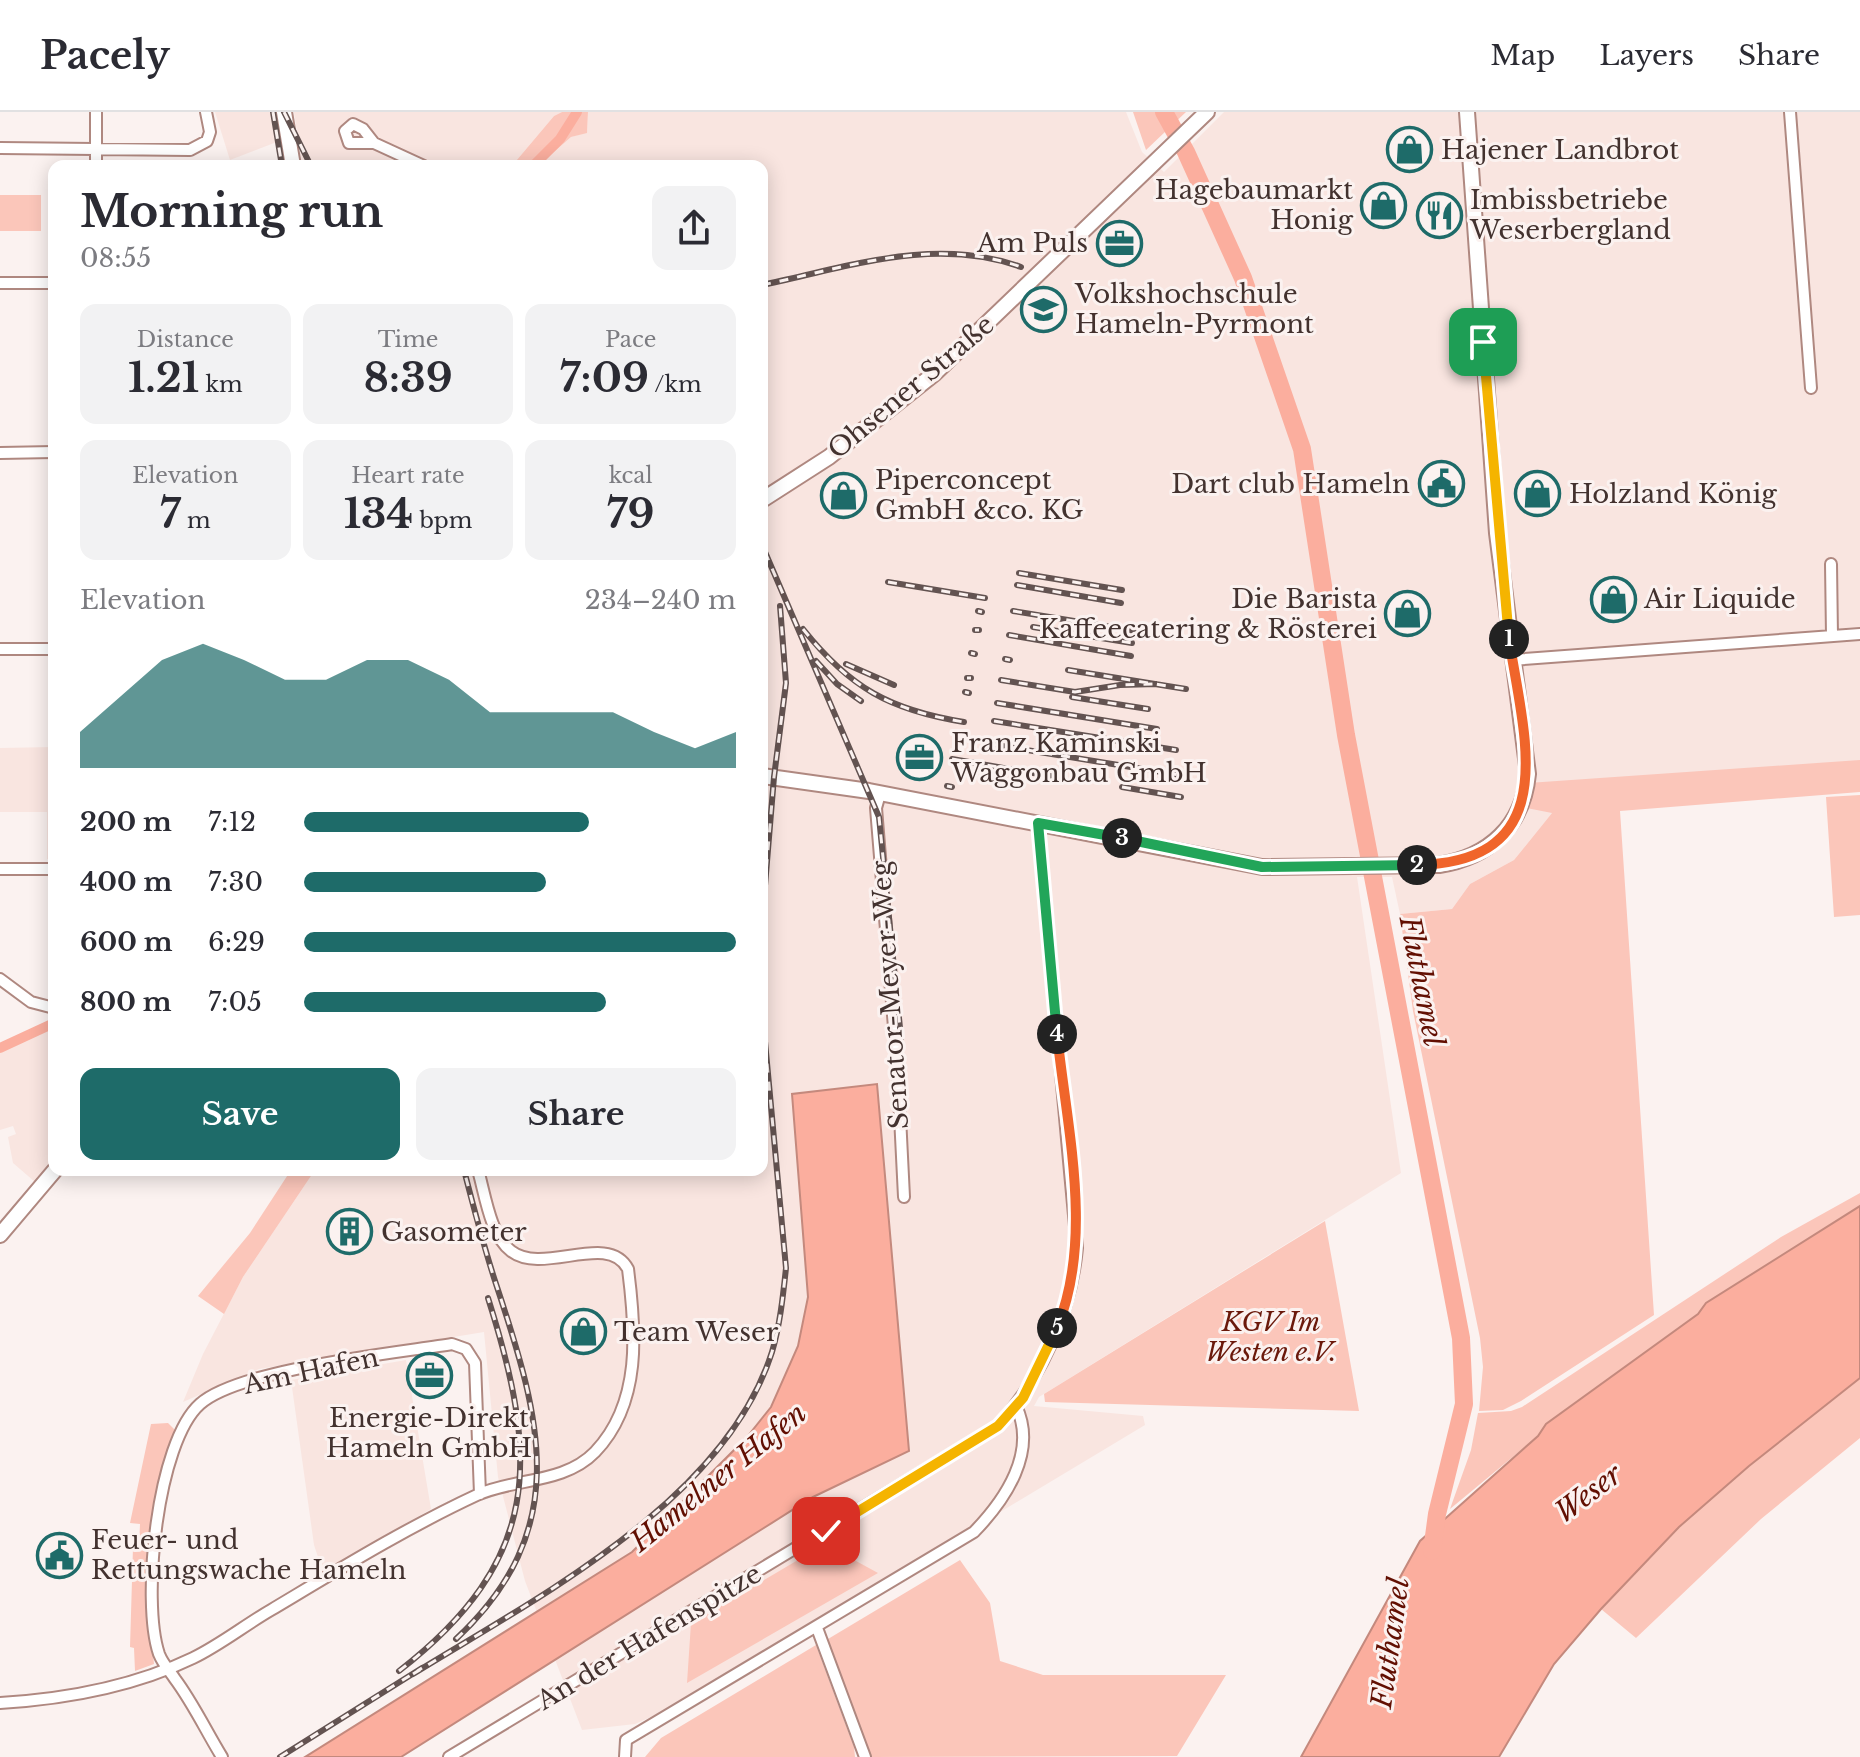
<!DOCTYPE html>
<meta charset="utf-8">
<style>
:root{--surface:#fff;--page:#f2f2f3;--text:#2b2b33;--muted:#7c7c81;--line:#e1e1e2;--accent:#1e6b69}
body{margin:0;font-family:"Libre Baskerville",serif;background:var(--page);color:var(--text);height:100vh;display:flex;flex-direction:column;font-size:30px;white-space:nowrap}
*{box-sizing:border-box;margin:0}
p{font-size:26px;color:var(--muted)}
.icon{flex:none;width:44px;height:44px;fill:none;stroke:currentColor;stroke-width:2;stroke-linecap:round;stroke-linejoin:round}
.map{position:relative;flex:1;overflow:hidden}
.sheet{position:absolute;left:48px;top:48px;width:720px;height:1016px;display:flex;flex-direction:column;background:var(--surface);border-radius:16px;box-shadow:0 4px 20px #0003}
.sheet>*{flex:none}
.pin{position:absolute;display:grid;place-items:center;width:68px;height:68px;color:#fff;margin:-34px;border-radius:16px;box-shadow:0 4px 12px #0006}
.km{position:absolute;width:40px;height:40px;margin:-20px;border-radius:50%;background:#222;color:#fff;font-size:22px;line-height:40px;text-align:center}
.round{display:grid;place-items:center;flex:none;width:84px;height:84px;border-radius:16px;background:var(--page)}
.summary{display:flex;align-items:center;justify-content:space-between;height:136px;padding:0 32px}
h1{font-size:44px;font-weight:700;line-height:60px}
.metrics{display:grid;grid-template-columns:repeat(3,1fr);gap:12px;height:136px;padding:8px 32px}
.metrics div{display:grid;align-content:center;border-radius:16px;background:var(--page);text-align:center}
.metrics b{font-size:40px;font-weight:700}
.metrics small{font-size:22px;font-weight:400}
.metrics p{font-size:22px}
.chart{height:224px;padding:16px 32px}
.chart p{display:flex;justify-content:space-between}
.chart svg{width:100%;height:144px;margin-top:8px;fill:var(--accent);opacity:.7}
.button{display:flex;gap:16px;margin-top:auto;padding:16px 32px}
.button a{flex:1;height:92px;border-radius:16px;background:var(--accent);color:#fff;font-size:32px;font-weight:700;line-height:92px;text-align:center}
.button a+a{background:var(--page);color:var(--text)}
ul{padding:0 32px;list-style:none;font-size:26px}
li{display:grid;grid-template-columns:128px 96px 1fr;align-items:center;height:60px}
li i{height:20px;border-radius:10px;background:var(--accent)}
header{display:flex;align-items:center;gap:48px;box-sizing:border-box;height:112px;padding:0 40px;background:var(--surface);border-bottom:2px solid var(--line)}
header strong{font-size:38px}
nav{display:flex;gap:44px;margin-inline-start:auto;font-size:28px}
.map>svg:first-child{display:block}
</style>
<header>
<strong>Pacely</strong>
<nav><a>Map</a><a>Layers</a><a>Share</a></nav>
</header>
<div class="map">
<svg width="1860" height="1645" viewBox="0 0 1860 1645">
<rect width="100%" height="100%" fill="#fbf2f0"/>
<path fill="#f9e5e0" d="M215,0h63l4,28 -52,20z
M294,0h268l-8,4 -38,45v5h-214z
M588,0h538l16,40 22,20 60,-60h636v675l-308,26 -38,47 -44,24 -18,25 -52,5 -8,-37h-35l44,296 -362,224 -5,9 109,10 2,9 -463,278 -47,21 -53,6 -57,-149 -27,-104 -14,-145 -225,37 -76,33 20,-48 40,-77 72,-107h447v-1004h-224l33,-29 16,-5z
M54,635v112h-7v-47h-47v-64z
M52,915l2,133 -19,22 -22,-19 -5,-26 8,-3 -3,-8 -13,4v-80z
M406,1248l25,149 -108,63 -9,-27 -23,-165z"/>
<path fill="#fbc6ba" d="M562,0h26l-1,21 -16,4 -33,29h-22v-5l38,-45z
M1133,0h53l-40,38z
M0,83h41v36h-41z
M1860,648v32l-240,19 34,504 -133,86 -18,9 -24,1 4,-44 -3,-29 -67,-327 -13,-97 52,-5 18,-25 44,-24 38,-47 -30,-6 6,-24z
M1860,683v120l-26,2 -8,-120z
M291,1058h24l-72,107 -19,37 -26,-18 52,-63z
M1860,1081v13l-7,6 -147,91 -8,11 -152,110 -8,12 -88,73 21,-59 7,-37 33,-2 11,-4 259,-170z
M1325,1109l34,190 -314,-9 -1,-8z
M1860,1266v60l-99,81 -125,119 -35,-29 78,-82 70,-61z
M168,1311l8,8c-28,77 -31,153 -22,233l-19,7 -1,-23 -4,-1 3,-100h6l1,-23 -10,-1 21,-99z
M825,1432l53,29 -191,110 4,-60z
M960,1448l30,43 10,58 43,14h183l-49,81 -306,1 -43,-118z
M816,1533l38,102 1,10h-210l16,-19z"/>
<path fill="#fbae9e" stroke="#c4897d" stroke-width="2" d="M877,972l32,367 -96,46 -412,260h-96l327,-205 115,-115 24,-30 27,-61 10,-49 -16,-203z
M1860,1094v172l-111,88 -70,61 -78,82 -47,55 -55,93h-198l119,-216 118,-105 8,-12 152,-110 8,-11z"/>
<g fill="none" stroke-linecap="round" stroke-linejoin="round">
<path stroke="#fbae9e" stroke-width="10" d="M533,54l27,-27 17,-27
M0,936l54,-25"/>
<path stroke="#fbae9e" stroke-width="18" d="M1164,0l22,40 57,126 59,171 44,286 115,603 3,66 -27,110 -5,37"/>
<defs>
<path id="street" d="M1790,0l21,276
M374,31l-11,-14 -10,-5 -8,7 4,12h25l50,23
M0,36l190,2 17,-9 3,-9 -4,-20
M96,54v-54
M0,171h54
M0,341l54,-1
M1831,452l1,72
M0,537h54
M1512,548l348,-26
M880,682l-4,14 22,268 6,121
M0,757h54
M0,867l31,23 23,6
M817,1516l48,129
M0,1591c66,-4 133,-16 193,-45 27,-13 52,-33 78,-48 67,-40 135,-82 206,-115 37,-17 87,-11 118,-43 47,-49 41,-121 33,-183 -20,-38 -85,7 -117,-18 -21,-16 -26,-57 -33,-81
M222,1645c-16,-26 -29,-54 -47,-78 -6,-9 -12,-15 -16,-25 -18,-53 -2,-212 41,-250 39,-35 196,-51 252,-60l14,5 9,14 5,131
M449,1645l549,-331c43,-47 73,-114 79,-178l-39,-425
M625,1645l1,-17 348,-208c31,-32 64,-80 42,-126"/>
<path id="secondary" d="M284,0l9,54
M762,388l67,-43 105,-83 273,-262
M762,664l107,15 393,76 177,-2c50,-8 84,-39 89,-91l-31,-241 -30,-421
M0,1123l55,-65"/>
</defs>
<use href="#street" stroke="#af8880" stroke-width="14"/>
<use href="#secondary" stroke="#af8880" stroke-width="18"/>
<use href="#street" stroke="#fff" stroke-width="10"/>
<use href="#secondary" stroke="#fff" stroke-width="14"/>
<defs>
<path id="rail" d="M273,0l9,54
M284,0l27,54
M762,173c86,-18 173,-49 259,-18
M765,440l114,265 22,221
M1019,461l103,17
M888,470l97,16
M1017,473l104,18
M978,499l4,1
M1013,499l123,20
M1033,515l99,16
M803,517c47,59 87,81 161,93
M975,518h4
M1009,523l122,21
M971,541l4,1
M1005,547l5,1
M816,549l21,23 24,17
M846,552l48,21
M1068,558l118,19
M967,566h4
M1001,568l74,12 45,-7 36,-1
M965,580l4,1
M1072,585l76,12
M997,591l160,26
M994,609l182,29
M956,627l5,1
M990,632l196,32
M952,647l104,18
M947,674l5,1
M1122,675l59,10
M762,810l12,-145 12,-94 -6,-77
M456,1527c117,-109 85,-219 41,-352 -13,-39 -23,-78 -33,-117
M399,1559c144,-112 140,-212 89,-373
M413,1562c125,-77 312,-173 359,-322 8,-27 11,-56 14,-84l-24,-259
M280,1645l142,-89"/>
</defs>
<use href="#rail" stroke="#635351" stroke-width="6"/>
<use href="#rail" stroke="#fbf2f0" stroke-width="3" stroke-dasharray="9" stroke-linecap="butt"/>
</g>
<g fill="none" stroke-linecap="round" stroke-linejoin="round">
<defs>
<path id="split-1" d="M1483,230l26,297"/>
<path id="split-2" d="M1417,753c148,-3 107,-128 92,-226"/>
<path id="split-3" d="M1122,726l140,29 155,-2"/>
<path id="split-4" d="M1057,922l-19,-211 84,15"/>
<path id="split-5" d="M1057,1216c37,-90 10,-199 0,-294"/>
<path id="split-6" d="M826,1419l172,-105 25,-28 34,-70"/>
</defs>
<use href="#split-1" stroke="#fff" stroke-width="16"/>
<use href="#split-2" stroke="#fff" stroke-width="16"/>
<use href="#split-3" stroke="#fff" stroke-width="16"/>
<use href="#split-4" stroke="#fff" stroke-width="16"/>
<use href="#split-5" stroke="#fff" stroke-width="16"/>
<use href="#split-6" stroke="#fff" stroke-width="16"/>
<use href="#split-1" stroke="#f5b400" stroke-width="10"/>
<use href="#split-2" stroke="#f0652b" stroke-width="10"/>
<use href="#split-3" stroke="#22a559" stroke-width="10"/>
<use href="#split-4" stroke="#22a559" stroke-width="10"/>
<use href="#split-5" stroke="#f0652b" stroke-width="10"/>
<use href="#split-6" stroke="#f5b400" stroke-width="10"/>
</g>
<defs>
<symbol id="shop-ring" viewBox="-11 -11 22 22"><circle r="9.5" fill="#fbf2f0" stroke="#1e6b69" stroke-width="1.5"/><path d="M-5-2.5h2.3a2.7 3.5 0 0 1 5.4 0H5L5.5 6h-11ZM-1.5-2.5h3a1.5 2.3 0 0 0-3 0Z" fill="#1e6b69"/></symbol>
<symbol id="restaurant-ring" viewBox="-11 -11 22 22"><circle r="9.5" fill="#fbf2f0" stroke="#1e6b69" stroke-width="1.5"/><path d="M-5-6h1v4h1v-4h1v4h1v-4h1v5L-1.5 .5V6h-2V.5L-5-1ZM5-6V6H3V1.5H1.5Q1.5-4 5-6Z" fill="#1e6b69"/></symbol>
<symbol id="office-ring" viewBox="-11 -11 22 22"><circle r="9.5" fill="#fbf2f0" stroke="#1e6b69" stroke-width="1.5"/><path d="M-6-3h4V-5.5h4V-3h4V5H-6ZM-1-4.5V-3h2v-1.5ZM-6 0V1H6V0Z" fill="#1e6b69"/></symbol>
<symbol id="university-ring" viewBox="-11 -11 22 22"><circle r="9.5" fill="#fbf2f0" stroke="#1e6b69" stroke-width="1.5"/><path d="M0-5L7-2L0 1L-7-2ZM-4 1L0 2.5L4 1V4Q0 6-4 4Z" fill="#1e6b69"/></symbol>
<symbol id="civic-ring" viewBox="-11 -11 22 22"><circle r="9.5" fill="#fbf2f0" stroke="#1e6b69" stroke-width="1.5"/><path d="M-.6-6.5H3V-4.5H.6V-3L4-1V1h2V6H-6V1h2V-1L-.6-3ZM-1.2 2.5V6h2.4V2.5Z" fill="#1e6b69"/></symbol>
<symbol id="building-ring" viewBox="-11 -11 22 22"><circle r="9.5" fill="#fbf2f0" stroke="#1e6b69" stroke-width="1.5"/><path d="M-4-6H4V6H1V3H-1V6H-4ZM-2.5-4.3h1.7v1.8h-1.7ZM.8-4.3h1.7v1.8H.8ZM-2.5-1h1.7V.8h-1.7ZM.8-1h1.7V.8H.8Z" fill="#1e6b69"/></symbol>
</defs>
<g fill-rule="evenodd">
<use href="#shop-ring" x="1384" y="12" width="51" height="51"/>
<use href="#shop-ring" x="1358" y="68" width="51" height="51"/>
<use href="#restaurant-ring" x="1414" y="78" width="51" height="51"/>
<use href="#office-ring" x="1094" y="106" width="51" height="51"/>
<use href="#university-ring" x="1018" y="172" width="51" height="51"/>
<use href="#civic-ring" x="1416" y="346" width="51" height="51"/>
<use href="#shop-ring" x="1512" y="356" width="51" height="51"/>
<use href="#shop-ring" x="818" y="358" width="51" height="51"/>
<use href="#shop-ring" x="1588" y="462" width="51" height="51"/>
<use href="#shop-ring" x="1382" y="476" width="51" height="51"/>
<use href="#office-ring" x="894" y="620" width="51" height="51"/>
<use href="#building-ring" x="324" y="1094" width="51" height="51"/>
<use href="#shop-ring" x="558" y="1194" width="51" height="51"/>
<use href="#office-ring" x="404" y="1238" width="51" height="51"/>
<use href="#civic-ring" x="34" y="1418" width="51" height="51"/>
</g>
<g text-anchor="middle" stroke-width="6" stroke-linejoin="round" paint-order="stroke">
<g font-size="26" fill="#43322f" stroke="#fbf2f0" text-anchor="start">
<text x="1441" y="47">Hajener Landbrot</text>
<text x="1353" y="87" text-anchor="end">Hagebaumarkt<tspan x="1353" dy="30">Honig</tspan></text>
<text x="1470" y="97">Imbissbetriebe<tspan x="1470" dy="30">Weserbergland</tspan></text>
<text x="1088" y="140" text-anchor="end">Am Puls</text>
<text x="1075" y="191">Volkshochschule<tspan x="1075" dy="30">Hameln-Pyrmont</tspan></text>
<text x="875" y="377">Piperconcept<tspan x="875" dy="30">GmbH &amp;co. KG</tspan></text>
<text x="1410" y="381" text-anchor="end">Dart club Hameln</text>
<text x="1569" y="391">Holzland König</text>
<text x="1377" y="496" text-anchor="end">Die Barista<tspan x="1377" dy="30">Kaffeecatering &amp; Rösterei</tspan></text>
<text x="1644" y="496">Air Liquide</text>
<text x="951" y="640">Franz Kaminski<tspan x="951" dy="30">Waggonbau GmbH</tspan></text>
<text x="381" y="1129">Gasometer</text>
<text x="614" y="1229">Team Weser</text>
<text x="429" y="1315" text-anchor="middle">Energie-Direkt<tspan x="429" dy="30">Hameln GmbH</tspan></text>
<text x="91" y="1437">Feuer- und<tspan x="91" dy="30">Rettungswache Hameln</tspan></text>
</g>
<g font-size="26" fill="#43322f" stroke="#fbf2f0">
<text transform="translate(911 275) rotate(-40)" y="9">Ohsener Straße</text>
<text transform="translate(890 883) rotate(-94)" y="9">Senator-Meyer-Weg</text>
<text transform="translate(311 1259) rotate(-12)" y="9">Am Hafen</text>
<text transform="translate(649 1525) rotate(-31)" y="9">An der Hafenspitze</text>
</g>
<g font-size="26" font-style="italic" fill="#6b190b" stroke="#fbf2f0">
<text x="1271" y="1219">KGV Im<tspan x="1271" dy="30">Westen e.V.</tspan></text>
</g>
<g font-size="28" font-style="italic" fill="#620f02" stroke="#fbf2f0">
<text transform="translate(1422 869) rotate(79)" y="10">Fluthamel</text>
<text transform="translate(718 1365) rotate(-39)" y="10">Hamelner Hafen</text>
<text transform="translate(1588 1381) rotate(-37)" y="10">Weser</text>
<text transform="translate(1390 1531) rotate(-82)" y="10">Fluthamel</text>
</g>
</g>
</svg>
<div class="pin" style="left:1483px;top:230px;background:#1e9e55"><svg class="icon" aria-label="arrive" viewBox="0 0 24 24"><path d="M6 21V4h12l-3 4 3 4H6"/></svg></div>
<div class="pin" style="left:826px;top:1419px;background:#d93025"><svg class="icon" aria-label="check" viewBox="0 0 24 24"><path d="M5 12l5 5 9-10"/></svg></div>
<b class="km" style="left:1509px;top:527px">1</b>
<b class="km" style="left:1417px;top:753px">2</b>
<b class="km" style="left:1122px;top:726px">3</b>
<b class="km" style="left:1057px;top:922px">4</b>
<b class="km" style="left:1057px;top:1216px">5</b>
<section class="sheet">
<div class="summary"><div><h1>Morning run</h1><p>08:55</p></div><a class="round"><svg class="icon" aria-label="share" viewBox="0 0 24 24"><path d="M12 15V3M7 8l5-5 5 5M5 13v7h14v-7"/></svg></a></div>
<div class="metrics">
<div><p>Distance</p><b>1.21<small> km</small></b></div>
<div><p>Time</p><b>8:39</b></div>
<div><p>Pace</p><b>7:09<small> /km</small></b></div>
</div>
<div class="metrics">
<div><p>Elevation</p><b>7<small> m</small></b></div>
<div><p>Heart rate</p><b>134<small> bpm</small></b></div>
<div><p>kcal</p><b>79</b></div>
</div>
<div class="chart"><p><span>Elevation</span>234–240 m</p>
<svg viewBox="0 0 160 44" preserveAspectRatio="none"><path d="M0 44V33L10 22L20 11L30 6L40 11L50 17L60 17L70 11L80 11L90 17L100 27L110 27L120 27L130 27L140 33L150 38L160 33V44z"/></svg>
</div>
<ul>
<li><b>200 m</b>7:12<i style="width:66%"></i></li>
<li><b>400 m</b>7:30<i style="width:56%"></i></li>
<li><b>600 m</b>6:29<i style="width:100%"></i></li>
<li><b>800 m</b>7:05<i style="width:70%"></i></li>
</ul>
<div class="button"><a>Save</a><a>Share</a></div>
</section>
</div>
